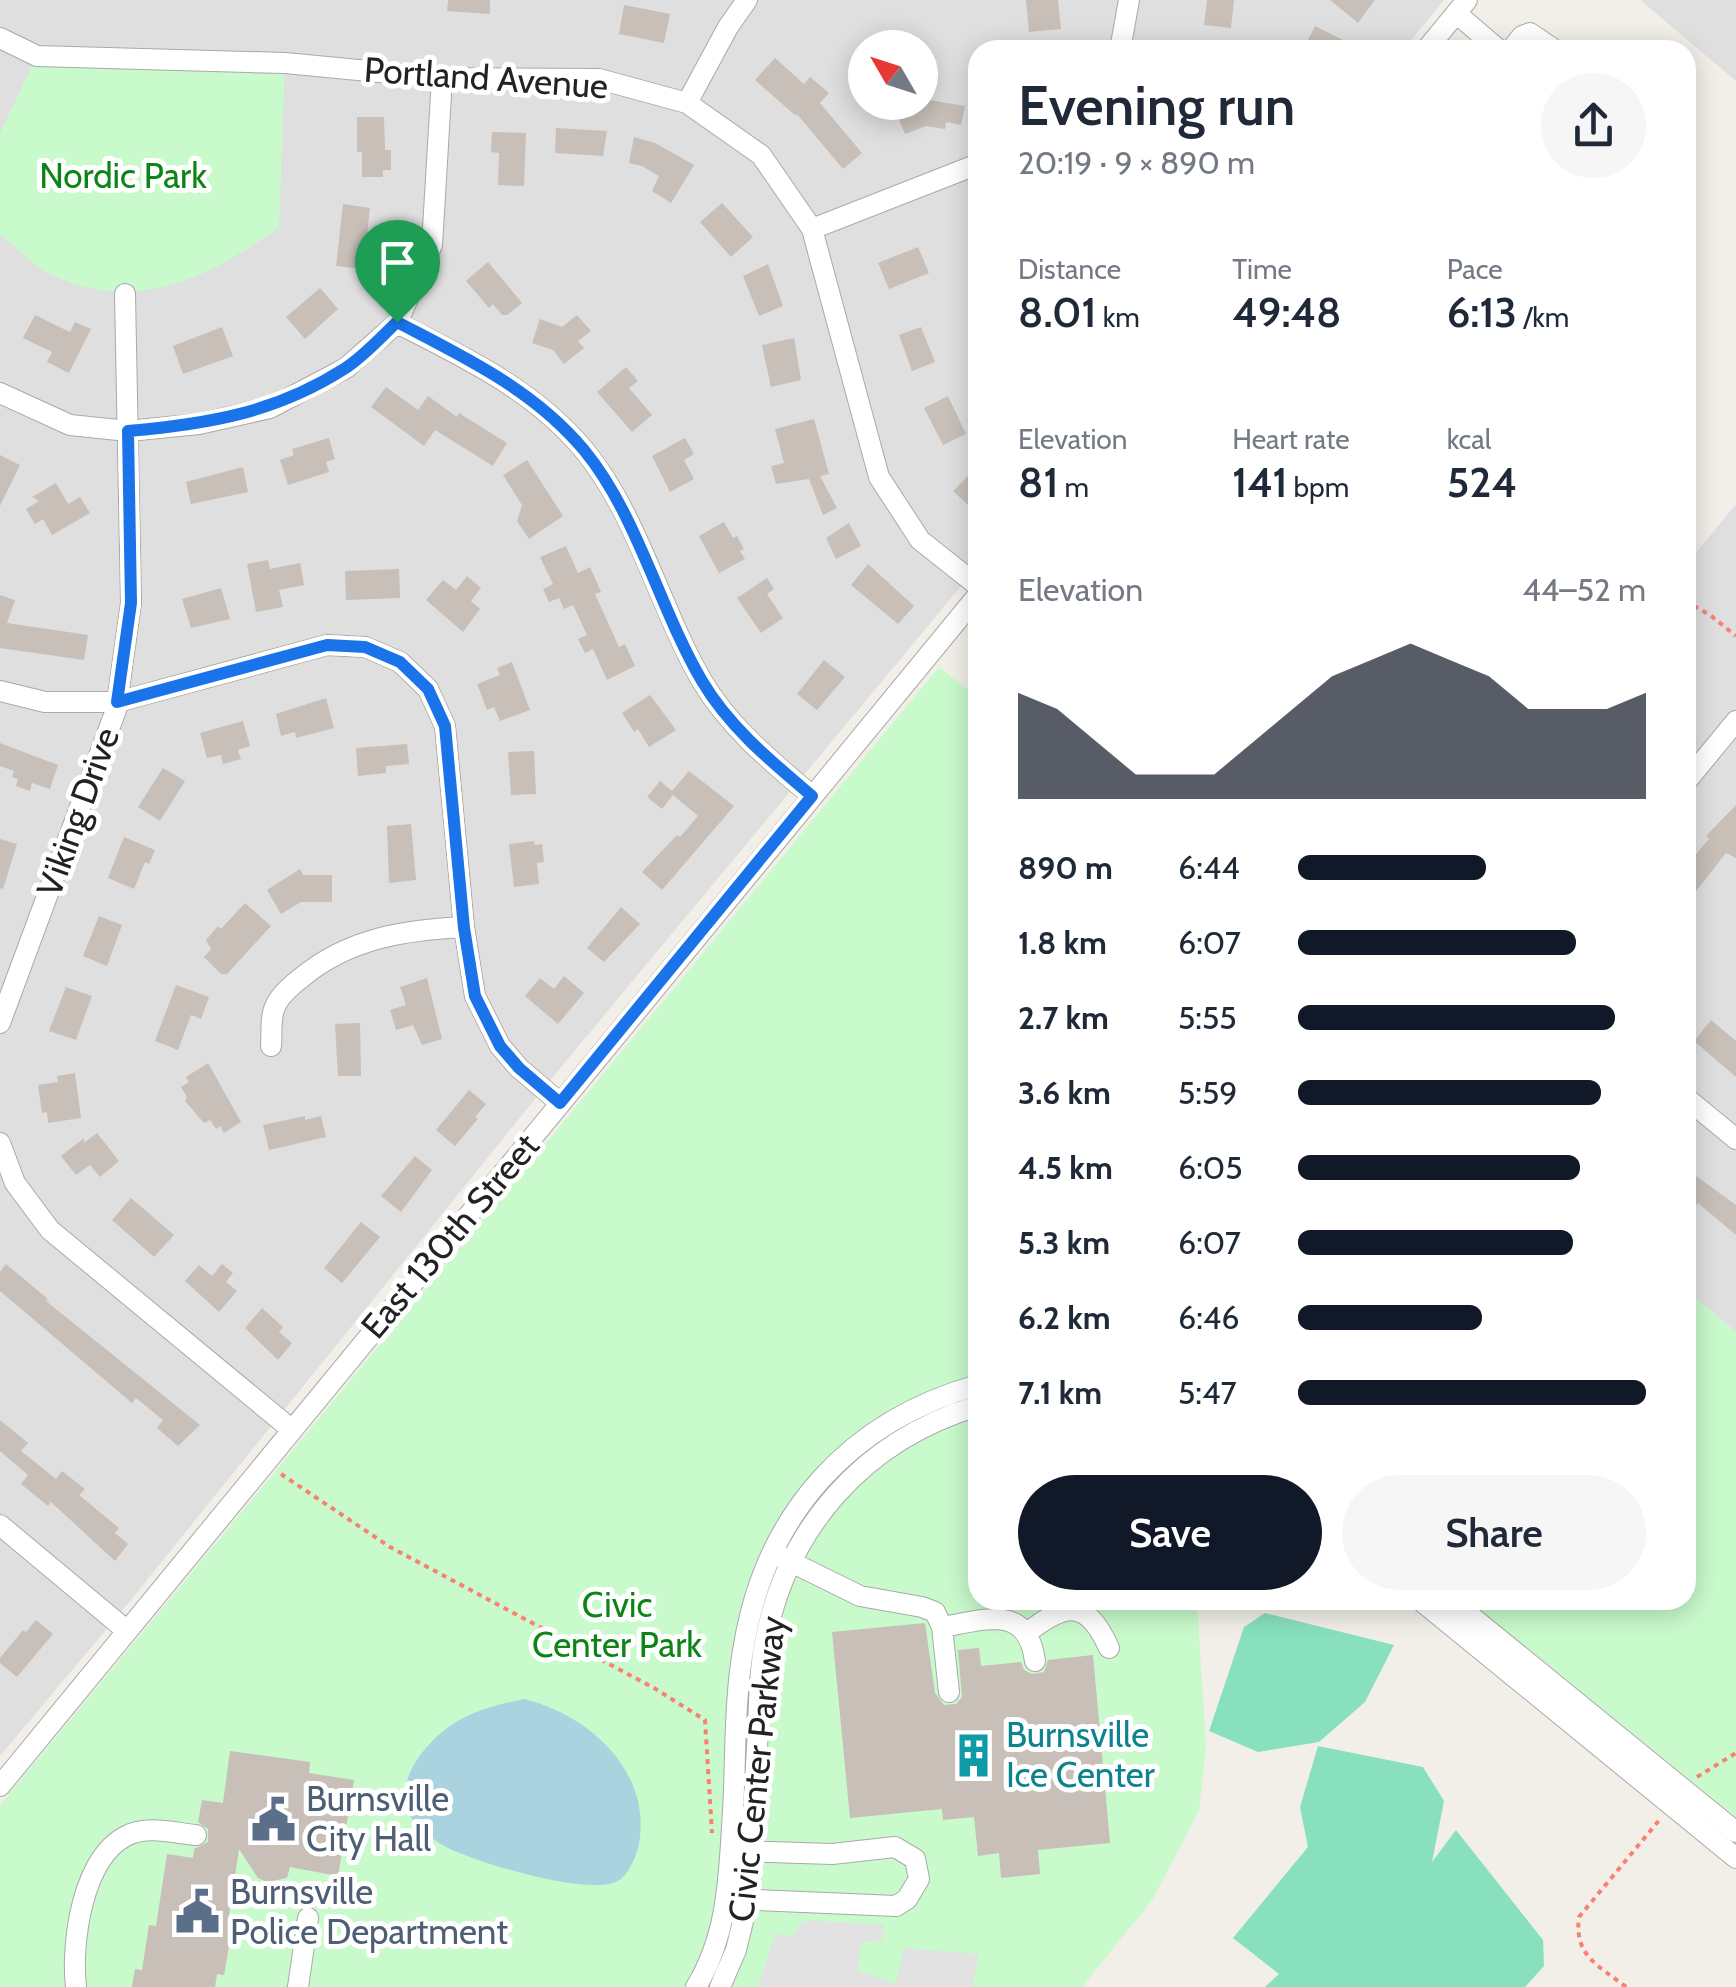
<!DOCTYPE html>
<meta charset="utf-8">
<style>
:root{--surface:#fff;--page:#f6f6f7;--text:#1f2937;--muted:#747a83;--accent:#111827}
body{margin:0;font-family:Cabin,sans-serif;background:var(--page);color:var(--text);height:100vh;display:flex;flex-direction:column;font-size:38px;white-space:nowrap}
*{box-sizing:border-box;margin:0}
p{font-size:32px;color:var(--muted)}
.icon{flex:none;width:55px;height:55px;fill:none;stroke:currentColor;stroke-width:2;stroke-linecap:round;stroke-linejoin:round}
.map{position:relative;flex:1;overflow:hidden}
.side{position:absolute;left:968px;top:40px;width:728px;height:1570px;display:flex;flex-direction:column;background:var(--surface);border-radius:30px;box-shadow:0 5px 25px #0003}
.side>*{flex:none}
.needle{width:65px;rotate:309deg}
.buttons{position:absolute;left:848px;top:30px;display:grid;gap:20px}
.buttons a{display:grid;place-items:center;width:90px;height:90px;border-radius:50%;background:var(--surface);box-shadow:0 5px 25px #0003;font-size:50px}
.pin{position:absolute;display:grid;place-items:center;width:85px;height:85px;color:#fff;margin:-102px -42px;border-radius:50% 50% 50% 0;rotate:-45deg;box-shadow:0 0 10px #0007}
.pin .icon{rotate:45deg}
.round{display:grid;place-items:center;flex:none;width:105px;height:105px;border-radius:52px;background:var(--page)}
.head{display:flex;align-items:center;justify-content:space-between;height:170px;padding:0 50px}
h1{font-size:55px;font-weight:600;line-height:75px}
.figures{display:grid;grid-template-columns:repeat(3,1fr);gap:15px;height:170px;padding:10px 50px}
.figures div{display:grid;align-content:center}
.figures b{font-size:42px;font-weight:600}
.figures small{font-size:28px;font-weight:400}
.figures p{font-size:28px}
.chart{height:280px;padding:20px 50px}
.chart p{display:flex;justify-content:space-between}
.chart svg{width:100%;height:180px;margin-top:10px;fill:var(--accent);opacity:.7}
.button{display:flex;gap:20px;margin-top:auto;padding:20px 50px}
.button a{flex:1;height:115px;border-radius:60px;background:var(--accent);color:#fff;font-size:40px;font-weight:600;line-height:115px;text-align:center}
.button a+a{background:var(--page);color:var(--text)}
ul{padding:0 50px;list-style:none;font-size:32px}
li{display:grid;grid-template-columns:160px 120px 1fr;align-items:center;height:75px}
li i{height:25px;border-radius:12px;background:var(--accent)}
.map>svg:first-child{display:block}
</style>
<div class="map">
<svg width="1736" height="1987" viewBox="0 0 1736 1987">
<rect width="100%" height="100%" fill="#f2efe9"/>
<path fill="#e0dfdf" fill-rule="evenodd" d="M0,0h1444l-41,50h-425l-1,517 -421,506 -426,528 -130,155zM865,48h55v54h-55z
M1640,0h96v81z
M1736,504v828l-51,-43v-723z"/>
<path fill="#c8facc" d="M37,56l248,7 -6,164c-69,51 -147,89 -231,46 -17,-9 -33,-27 -48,-39v-101z
M939,667l39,31v902h219l9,147 -7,63 -46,89 -71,88h-1082v-182z
M1685,1289l51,43v485l-268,-217h217z"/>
<path fill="#88e0be" d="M1265,1613l129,32 -29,57 -46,40 -61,10 -49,-21 35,-104z
M1318,1746l105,21 21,34 -12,61 24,-32 87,110 1,26 -19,21h-260l14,-13 -46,-36 75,-91 -8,-40z"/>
<path fill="#e2e2e2" d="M809,1920l75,5 -2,16 -21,1 -3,28 38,14 8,-36 75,6 -7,33h-214l17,-53 17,2 10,-14z"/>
<path fill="#aad3df" d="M524,1699c62,15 124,68 116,138 -1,13 -8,31 -18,41 -23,23 -146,-16 -174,-30 -12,-6 -28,-18 -36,-29 -23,-33 13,-77 41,-95 21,-14 47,-20 71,-25z"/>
<path fill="#c7bfb8" d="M448,0h42v14l-43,-3z
M1026,0h32l3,29 -32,3z
M1207,0h27l-3,28 -27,-3z
M1330,0h45l-17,23z
M624,5l46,9 -6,29 -45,-9z
M1315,26l48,24h-60z
M775,58l29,26 6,-7 19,16 -9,10 42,50 -19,16 -46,-55 -1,2 -41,-36z
M923,99l42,7 -4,19 -15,-3 -1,7 -19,-3 -21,8 -10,-23z
M357,117h27l1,33h6v20h-8v7h-21v-25h-5z
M556,128l51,3 -4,25 -48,-3z
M492,132l34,1 -2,53 -26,-1 1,-32 -8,-1z
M634,137l21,6 39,22 -23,38 -19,-12 7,-15 -17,-10 -13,-3z
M722,203l31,34 -22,20 -31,-35z
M343,204l27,4 -7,61 -27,-3z
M918,247l11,26 -40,16 -11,-26z
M488,262l34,41 -15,12h-5l-9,-11 -4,4 -23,-27z
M768,264l15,42 -24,10 -16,-40z
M320,288l18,21 -33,30 -19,-22z
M35,315l35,17 5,-10 16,7 -22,44 -22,-11 5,-10 -29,-14z
M577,315l14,16 -13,10 6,7 -20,16 -11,-14 -21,-7 8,-24 22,8z
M222,327l11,29 -50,18 -10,-28z
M921,327l14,35 -23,9 -13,-36z
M794,338l7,42 -30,7 -9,-42z
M626,367l12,14 -9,7 23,27 -20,17 -35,-40z
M386,387l32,23 10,-14 29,21 2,-4 48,30 -14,23 -58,-36 -11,16 -53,-39z
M948,396l18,38 -23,11 -19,-37z
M814,419l15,55 -9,2 17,32 -14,7 -14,-36 -33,5 -5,-18 13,-3 -9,-34z
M329,438l6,21 -9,3 3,10 -41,13 -8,-25 14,-5 -2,-6z
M685,438l9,16 -10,6 10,19 -24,13 -18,-36z
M0,455l20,10 -20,41z
M527,460l36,56 -34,23 -12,-18 5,-16 -19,-30z
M978,466v48l-25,-23z
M243,467l5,25 -57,12 -5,-22z
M56,483l12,21 12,-7 10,16 -38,22 -9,-16 -8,5 -9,-15 13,-8 -7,-4z
M724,522l9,16 4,-2 7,13 -4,2 5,8 -26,14 -20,-37z
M849,523l12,23 -25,13 -10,-21z
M566,546l12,27 12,-6 11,25 -6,2 24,53 6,-3 10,22 -28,14 -14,-31 -8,4 -7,-14 9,-4 -14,-30 -9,4 -5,-11 -10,4 -6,-13 10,-5 -13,-27z
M268,560l2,9 30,-6 4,22 -25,5 4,17 -27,5 -9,-48z
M868,564l46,42 -16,18 -47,-39z
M399,569l1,29 -54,2 -1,-29z
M467,576l14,12 -10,13 9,8 -17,23 -37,-32 17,-20 13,10z
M767,578l7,11 -7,5 16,24 -22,15 -24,-35z
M221,588l9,31 -39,9 -9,-29z
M0,595l15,5 -8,23 81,12 -4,25 -84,-12z
M824,660l21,17 -28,33 -20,-16z
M512,662l18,48 -30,11 -6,-14 -7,3 -10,-26 23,-9 -3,-7z
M650,695l26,35 -27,17 -11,-18 -4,3 -12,-19z
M326,698l8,30 -38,10 -1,-6 -14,4 -5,-22z
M243,721l7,25 -12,4 3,9 -18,5 -2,-9 -14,3 -7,-25z
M0,743l58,22 -8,24 -18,-6 -2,8 -14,-5 2,-7 -6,-2 2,-6 -14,-5z
M407,744l2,20 -23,2v7l-28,3 -2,-28z
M534,751l2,43 -25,1 -3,-43z
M163,768l22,13 -25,40 -22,-14z
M689,771l45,35 -72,84 -20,-18 35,-37 3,2 18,-21 -25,-21 -11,14 -15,-12 13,-16 12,10z
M1736,805v53l-10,-5 -41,52v-38l24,-28 -3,-3z
M411,824l5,56 -27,3 -2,-57z
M124,837l31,13 -6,14 -4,-2 -11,27 -26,-11z
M0,839l17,5 -14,45 -3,-1z
M534,841l1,4 7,-1 2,18 -7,1 2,21 -25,3 -5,-43z
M300,869l3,6h29v27h-31l-20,12 -14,-24z
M245,903l26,23 -44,48h-6l-17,-17 7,-8 -5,-9 12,-14 3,3z
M621,907l19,17 -36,38 -17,-14z
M99,916l23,9 -15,41 -24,-10z
M564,976l20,17 -26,31 -33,-28 15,-18 14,11z
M427,978l15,61 -20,6 -9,-20 -17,5 -6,-20 16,-5 -6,-18z
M176,985l33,12 -8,22 -10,-4 -13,35 -23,-9z
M66,987l26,9 -16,44 -27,-9z
M1711,1020l25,21v36l-42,-36z
M360,1023l1,53h-23l-3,-52z
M208,1063l33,59 -17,11 -4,-7 -4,3 -6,-9 -6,3 -19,-22 2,-4 -6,-10 8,-5 -3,-5z
M75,1073l6,45 -33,5 -1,-11 -5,1 -4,-28 20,-3 -1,-6z
M469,1090l17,14 -11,13 3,2 -23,27 -19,-16z
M305,1116v4l16,-4 5,21 -57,13 -6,-25z
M97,1133l22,28 -19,16 -10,-12 -14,10 -15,-19 23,-18v5z
M415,1156l17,14 -31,42 -20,-16z
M1685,1168l51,37v30l-38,-32 -13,15z
M131,1198l43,37 -20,22 -42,-37z
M361,1222l19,15 -38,46 -18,-15z
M6,1264l42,35 -2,2 154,124 -22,21 -21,-18 6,-8 -27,-22 -4,5 -132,-112v-19z
M222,1264l11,9 -7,9 11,9 -18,21 -34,-31 14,-16 13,11z
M262,1308l21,19 -4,5 13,11 -14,17 -33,-32z
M0,1420l28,23 -7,8 35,28 6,-8 23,18 -6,6 40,33 -4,5 13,11 -13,17 -64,-59 -3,4 -27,-22 7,-9 -28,-24z
M36,1620l17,14 -36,43 -17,-14v-5l23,-28 3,2z
M925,1623l10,70 9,12 12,-1 6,-7 -4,-47 21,-2 2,18 40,-4 3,8 8,4 12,-2 4,-12 45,-5 17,188 -72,7 2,24 -39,4 -2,-25 -21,3 -4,-39 -31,3 -1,-11 -92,9 -18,-186z
M230,1751l80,11 -1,11 45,7 -16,96 -48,-9 -3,11 -20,4 -9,-4 -19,-29 -11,73 5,1 -9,52 -7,-1 -2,13h-83l3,-18 7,1 7,-45 7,1 11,-72 26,4 1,-9 14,-7v-13l-10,-7 4,-22 21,3z"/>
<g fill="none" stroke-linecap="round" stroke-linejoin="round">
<defs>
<path id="minor" d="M1456,13l43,37
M0,38l37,18 248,7 157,15 157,1 88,24 74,52 51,74 67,248 41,63 58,46
M1120,50l9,-50
M1426,50l41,-50
M1511,50l11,-14 8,-3 25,17
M687,103l41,-76 19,-27
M812,229l166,-65
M397,323c69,35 137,67 187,127 54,65 76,159 118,231 27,46 70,81 110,115
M0,393l70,32 58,6 71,-7 71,-16 76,-40 51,-45 35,-78 10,-167
M0,691l45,11h72l210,-57 38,2 35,15 28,27 17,37 19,201 11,69 25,50 19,22 41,35
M1685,783l51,-62
M0,1023l116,-313 15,-107 -6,-309
M271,1046c1,-11 -1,-29 4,-39 4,-11 17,-22 26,-29 48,-40 104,-48 163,-51
M1685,1097l51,42
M0,1143l15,40 35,47 241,199
M0,1525l126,105
M781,1557l79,39 62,11 13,5 7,15 7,65
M1420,1600l316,258
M1451,1600l285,232
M942,1627c43,-7 85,-24 93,34
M1027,1633c39,-31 60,-34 82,15
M0,1786l978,-1191
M734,1899l162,7 11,-7 12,-20 -4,-20 -20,-12 -63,7 -95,-3
M76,1987c-5,-44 6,-128 50,-151 21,-11 48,-3 70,-1
M298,1987l10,-69
M696,1987c33,-54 33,-114 37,-176 3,-55 1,-112 11,-166 22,-131 105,-224 234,-260
M720,1987l16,-37 9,-37c8,-60 9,-121 13,-182 1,-27 1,-56 6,-83 20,-118 99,-208 214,-242"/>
</defs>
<use href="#minor" stroke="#a9a9a9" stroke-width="22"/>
<path stroke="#fa8072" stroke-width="4" stroke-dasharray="5 5" stroke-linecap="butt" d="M1685,601l25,14 26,21
M281,1474l109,73 264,141 51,32 7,113
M1697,1777l39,-24
M1626,1987c-28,-22 -52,-31 -47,-70l82,-99"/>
<use href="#minor" stroke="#fff" stroke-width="20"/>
</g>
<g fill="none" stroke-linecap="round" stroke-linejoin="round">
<defs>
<path id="route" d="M397,322c69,36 137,68 187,128 53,64 76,160 118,231 27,46 70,81 110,115l-252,307 -41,-35 -19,-22 -25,-50 -11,-68 -19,-202 -17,-37 -28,-27 -35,-15 -38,-2 -210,57 14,-99 -3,-172c80,-7 147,-18 216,-62 19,-12 36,-31 53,-47z"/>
</defs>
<use href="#route" stroke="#fff" stroke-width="20"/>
<use href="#route" stroke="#1a73e8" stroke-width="12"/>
</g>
<defs>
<symbol id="building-bare" viewBox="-9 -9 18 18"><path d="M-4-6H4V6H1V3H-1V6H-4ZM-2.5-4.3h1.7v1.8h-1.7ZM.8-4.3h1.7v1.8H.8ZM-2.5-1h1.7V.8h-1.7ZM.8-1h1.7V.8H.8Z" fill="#0f9aa8" stroke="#fff" stroke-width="2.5" paint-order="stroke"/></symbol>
<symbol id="civic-bare" viewBox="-9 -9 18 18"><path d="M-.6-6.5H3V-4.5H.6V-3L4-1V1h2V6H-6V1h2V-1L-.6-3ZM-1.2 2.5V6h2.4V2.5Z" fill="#5c6f8a" stroke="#fff" stroke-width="2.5" paint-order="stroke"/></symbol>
</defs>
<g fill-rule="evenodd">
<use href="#building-bare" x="942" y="1724" width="63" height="63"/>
<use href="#civic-bare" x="242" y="1788" width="63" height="63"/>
<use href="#civic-bare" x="166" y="1880" width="63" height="63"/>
</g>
<g text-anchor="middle" stroke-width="10" stroke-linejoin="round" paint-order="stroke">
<g font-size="35" fill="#222" stroke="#fff">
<text transform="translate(486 78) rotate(4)" y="12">Portland Avenue</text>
<text transform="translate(78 812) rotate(-70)" y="12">Viking Drive</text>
<text transform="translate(450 1236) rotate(-50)" y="12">East 130th Street</text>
<text transform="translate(757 1769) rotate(-84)" y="12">Civic Center Parkway</text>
</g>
<g font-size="35" fill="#0c8416" stroke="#fff">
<text x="123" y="188">Nordic Park</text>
<text x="617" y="1617">Civic<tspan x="617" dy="40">Center Park</tspan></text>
</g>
<g font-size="35" fill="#0d838f" stroke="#fff" text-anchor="start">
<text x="1006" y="1747">Burnsville<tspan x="1006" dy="40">Ice Center</tspan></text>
</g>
<g font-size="35" fill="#4e5e75" stroke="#fff" text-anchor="start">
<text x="306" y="1811">Burnsville<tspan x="306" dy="40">City Hall</tspan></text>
<text x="230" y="1904">Burnsville<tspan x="230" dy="40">Police Department</tspan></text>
</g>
</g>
</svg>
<div class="buttons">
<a><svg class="needle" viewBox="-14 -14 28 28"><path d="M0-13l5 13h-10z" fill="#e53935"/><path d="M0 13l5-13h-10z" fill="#747a83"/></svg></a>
</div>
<div class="pin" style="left:397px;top:322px;background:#1e9e55"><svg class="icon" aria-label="arrive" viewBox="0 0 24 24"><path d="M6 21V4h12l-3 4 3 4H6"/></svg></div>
<section class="side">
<div class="head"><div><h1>Evening run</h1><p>20:19 · 9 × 890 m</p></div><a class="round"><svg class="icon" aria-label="share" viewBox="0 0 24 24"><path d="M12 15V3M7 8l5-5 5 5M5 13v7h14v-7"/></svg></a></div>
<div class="figures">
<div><p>Distance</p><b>8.01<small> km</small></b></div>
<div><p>Time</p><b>49:48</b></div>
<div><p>Pace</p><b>6:13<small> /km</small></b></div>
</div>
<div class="figures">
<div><p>Elevation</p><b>81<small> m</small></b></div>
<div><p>Heart rate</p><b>141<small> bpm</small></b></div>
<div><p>kcal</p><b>524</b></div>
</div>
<div class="chart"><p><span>Elevation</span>44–52 m</p>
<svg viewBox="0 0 160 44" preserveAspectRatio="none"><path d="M0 44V18L10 22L20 30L30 38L40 38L50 38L60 30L70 22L80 14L90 10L100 6L110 10L120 14L130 22L140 22L150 22L160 18V44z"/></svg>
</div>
<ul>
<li><b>890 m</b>6:44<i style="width:54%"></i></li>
<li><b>1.8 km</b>6:07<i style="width:80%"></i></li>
<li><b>2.7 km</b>5:55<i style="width:91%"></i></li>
<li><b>3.6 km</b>5:59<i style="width:87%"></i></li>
<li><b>4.5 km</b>6:05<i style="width:81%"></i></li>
<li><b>5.3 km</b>6:07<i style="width:79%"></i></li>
<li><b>6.2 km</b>6:46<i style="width:53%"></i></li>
<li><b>7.1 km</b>5:47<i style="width:100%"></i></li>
</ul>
<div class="button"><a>Save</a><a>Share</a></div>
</section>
</div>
